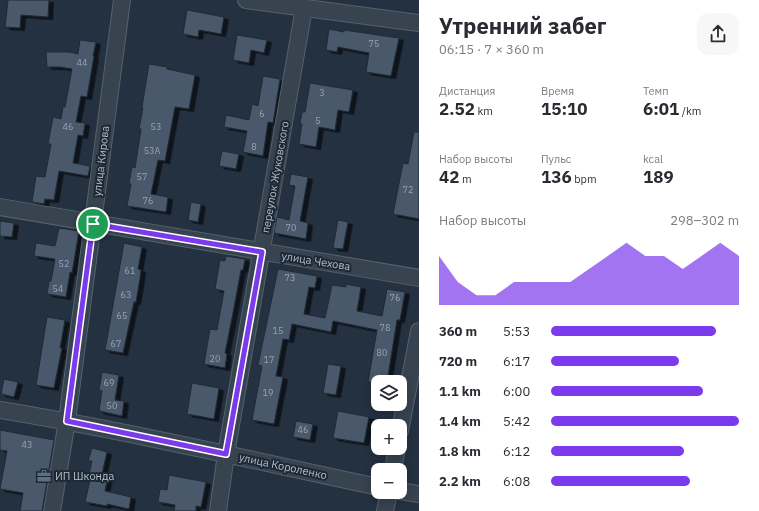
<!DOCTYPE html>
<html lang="ru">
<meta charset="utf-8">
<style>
:root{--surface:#fff;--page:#f7f7f7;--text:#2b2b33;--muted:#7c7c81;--accent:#7c3aed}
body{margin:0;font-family:"IBM Plex Sans",sans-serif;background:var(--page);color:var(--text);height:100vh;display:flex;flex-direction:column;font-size:15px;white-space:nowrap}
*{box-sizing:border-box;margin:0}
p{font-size:13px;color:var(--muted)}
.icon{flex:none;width:22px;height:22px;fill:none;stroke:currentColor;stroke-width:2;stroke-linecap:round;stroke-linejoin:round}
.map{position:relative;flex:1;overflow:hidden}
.side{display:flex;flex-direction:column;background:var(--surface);width:340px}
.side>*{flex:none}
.fabs{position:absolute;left:371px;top:375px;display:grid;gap:8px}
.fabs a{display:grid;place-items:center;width:36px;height:36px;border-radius:8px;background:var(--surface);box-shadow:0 2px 10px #0003;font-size:20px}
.pin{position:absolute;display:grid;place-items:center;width:34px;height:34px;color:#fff;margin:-17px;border:2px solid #fff;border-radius:50%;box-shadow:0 1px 4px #0007}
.round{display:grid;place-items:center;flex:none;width:42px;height:42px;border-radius:12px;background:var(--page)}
.overview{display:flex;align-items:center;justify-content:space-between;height:68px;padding:0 20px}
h1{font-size:22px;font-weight:800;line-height:30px}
.stats{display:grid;grid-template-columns:repeat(3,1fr);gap:6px;height:68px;padding:4px 20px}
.stats div{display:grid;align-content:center}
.stats b{font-size:17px;font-weight:800}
.stats small{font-size:11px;font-weight:400}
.stats p{font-size:11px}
.chart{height:112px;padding:8px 20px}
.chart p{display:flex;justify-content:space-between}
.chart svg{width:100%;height:72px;margin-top:4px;fill:var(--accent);opacity:.7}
ul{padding:0 20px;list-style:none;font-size:13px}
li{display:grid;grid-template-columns:64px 48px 1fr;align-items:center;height:30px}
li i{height:10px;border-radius:5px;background:var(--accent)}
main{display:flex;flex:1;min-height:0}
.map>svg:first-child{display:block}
</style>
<main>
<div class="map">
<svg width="419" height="511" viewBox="0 0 419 511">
<defs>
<filter id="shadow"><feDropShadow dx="4.5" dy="2.5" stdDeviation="0" flood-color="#0009"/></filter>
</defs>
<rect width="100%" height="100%" fill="#243140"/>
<path fill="#49586a" stroke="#1f2a37" filter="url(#shadow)" d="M8,0h41l-1,17 -27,-2 -1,13 -15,-1z
M187,10l37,7 -3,17 -22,-4 -1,7 -15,-3z
M329,29l15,3v-2l55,8 -8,38 -25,-4 3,-19 -31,-6 -1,5 -11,-2z
M237,35l30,5 -3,13 -13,-3 -2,13 -16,-3z
M80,40l16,2 -3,14h1l-7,41 -6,-1 -5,26 9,1 -2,13 -5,-1 -5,28 17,3 -2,10 -29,-5 -5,29 -9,-1 -1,5 -12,-2 4,-26 9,1 6,-33h-3l5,-27 8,2 2,-12h2l7,-38 -12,-2h-13l-1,-15h23l9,2z
M149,64l18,3v2l28,6 -6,34 -14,-2 -10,54 -7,-1 -7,34 17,3 -2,15 -39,-6 4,-22 -2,-1 3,-16 3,1 6,-39h-2l4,-21 -1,-1z
M263,76l17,3 -7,44 -5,-1 -5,34 -20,-4 4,-21 -23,-4 2,-12 23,5 3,-16 6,2z
M310,83l43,7 -4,22 -11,-2 -3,20 -16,-3 -3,20 -17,-3 3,-20h-2l2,-12h3z
M414,132h5v87l-26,-5 10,-51 5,1z
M222,151l17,3 -3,15 -17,-3z
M291,174l17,3 -8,44 8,2 -2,16 -32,-6 3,-16 12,3 6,-34 -6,-1z
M191,202l10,2 -3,18 -10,-2z
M338,220l10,2 -5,27 -10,-1z
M0,221l14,2 -2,14 -12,-1z
M59,228l20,3 -7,42 -2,-1 -4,25 -19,-3 2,-13h2l4,-22 -21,-3 2,-13 19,3z
M124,243l18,4 -4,22 3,1 -1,8 -4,24h-2l-11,51 -18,-3z
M226,256l19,3 -2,11h-2l-9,48 -7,35 2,1 -2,14 -21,-4 6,-35 7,1 7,-39 -9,-2 5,-29 5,1z
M278,269l39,7 -2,12 -6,-1 -5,27 21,4 7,-33 14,2v-3l15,3 -4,24 25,5 5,-27 18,3 -5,28h-3l-10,62h-19l9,-52 -44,-9 -2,11 -39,-8 -3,16 -6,-1 -7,37 7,1 -9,47 -22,-4 10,-54 -4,-1z
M47,317l18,3 -5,28h2l-8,40 -18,-3z
M328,364l13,2 -5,29 -13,-2z
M102,372l17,3 -4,25 9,1 -2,15 -23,-5 3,-20 -3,-1z
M4,379l14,3 -4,15 -13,-3z
M192,383l27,5 -5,31 -27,-5z
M338,411l31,6 -5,26 -31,-5z
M296,421l17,3 -3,16 -17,-3z
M0,430l54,10 -12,71h-22l3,-18 -23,-4 7,-38 -7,-1z
M92,448l15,4 -5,22 6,2 -3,15 26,6 -2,12 -22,-5v2l-22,-4 5,-22 -2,-1 4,-18h-4z
M169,475l37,7 -5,25 -5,-1v5h-22l1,-6 -17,-3 2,-13 7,1z"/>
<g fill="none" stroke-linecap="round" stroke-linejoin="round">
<defs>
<path id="minor" d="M246,0l173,23
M0,207l419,71
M0,410c127,21 252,50 378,77
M400,431l19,-100
M393,470l4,-22
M400,491l19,3
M52,511l15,-90 55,-421
M218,511l8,-57 78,-446
M385,511l4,-19"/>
</defs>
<use href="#minor" stroke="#56616e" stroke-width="18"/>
<use href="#minor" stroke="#384350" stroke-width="16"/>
</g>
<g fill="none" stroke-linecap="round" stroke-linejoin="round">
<defs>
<path id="route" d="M93,224l169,28 -36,202 -159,-33z"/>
</defs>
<use href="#route" stroke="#fff" stroke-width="8"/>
<use href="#route" stroke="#7c3aed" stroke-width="5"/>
</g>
<defs>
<symbol id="office-bare" viewBox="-9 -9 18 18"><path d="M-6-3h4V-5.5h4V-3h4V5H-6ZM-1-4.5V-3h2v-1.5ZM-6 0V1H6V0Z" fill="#5c6f8a" stroke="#1d2835" stroke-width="2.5" paint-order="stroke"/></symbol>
</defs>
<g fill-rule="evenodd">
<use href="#office-bare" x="34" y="466" width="20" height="20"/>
</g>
<g text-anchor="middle" stroke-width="4" stroke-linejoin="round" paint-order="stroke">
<g font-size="9" fill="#99a4b3">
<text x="374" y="47">75</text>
<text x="82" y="66">44</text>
<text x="322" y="96">3</text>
<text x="262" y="117">6</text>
<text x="318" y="124">5</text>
<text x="68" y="130">46</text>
<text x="156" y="130">53</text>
<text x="254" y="150">8</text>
<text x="152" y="154">53А</text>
<text x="142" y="180">57</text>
<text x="408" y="193">72</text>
<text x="148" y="204">76</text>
<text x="291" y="231">70</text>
<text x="64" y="267">52</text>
<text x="130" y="274">61</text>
<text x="290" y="281">73</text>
<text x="58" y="292">54</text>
<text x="126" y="298">63</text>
<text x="395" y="301">76</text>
<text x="122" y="319">65</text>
<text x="385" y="331">78</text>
<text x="278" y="334">15</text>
<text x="116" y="347">67</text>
<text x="382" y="356">80</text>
<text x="215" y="362">20</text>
<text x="269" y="363">17</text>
<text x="109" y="386">69</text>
<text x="268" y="396">19</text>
<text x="112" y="409">50</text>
<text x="303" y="433">46</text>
<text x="27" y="448">43</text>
</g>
<g font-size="11" fill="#b4becb" stroke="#1d2835">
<text transform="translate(101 161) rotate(-83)" y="4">улица Кирова</text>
<text transform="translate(275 177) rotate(-80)" y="4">переулок Жуковского</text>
<text transform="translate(316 261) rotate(9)" y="4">улица Чехова</text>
<text transform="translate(283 466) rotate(12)" y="4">улица Короленко</text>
</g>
<g font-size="11" fill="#b4becb" stroke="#1d2835" text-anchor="start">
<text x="55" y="480">ИП Шконда</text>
</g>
</g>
</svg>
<div class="fabs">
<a><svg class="icon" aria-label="layers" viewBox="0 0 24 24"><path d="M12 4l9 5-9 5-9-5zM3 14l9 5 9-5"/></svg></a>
<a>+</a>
<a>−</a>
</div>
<div class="pin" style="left:93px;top:224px;background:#1e9e55"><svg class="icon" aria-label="arrive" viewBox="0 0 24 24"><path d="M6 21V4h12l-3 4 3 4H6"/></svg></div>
</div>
<section class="side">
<div class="overview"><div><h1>Утренний забег</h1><p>06:15 · 7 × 360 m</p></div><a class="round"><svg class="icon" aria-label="share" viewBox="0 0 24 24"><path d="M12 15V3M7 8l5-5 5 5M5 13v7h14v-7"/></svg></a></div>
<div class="stats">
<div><p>Дистанция</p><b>2.52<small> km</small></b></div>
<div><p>Время</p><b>15:10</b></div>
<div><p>Темп</p><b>6:01<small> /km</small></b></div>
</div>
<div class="stats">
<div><p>Набор высоты</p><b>42<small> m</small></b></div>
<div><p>Пульс</p><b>136<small> bpm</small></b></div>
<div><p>kcal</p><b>189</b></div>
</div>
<div class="chart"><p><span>Набор высоты</span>298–302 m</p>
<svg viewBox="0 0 160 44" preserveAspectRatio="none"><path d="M0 44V14L10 30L20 38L30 38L40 30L50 30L60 30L70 30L80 22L90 14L100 6L110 14L120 14L130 22L140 14L150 6L160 14V44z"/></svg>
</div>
<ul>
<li><b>360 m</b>5:53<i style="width:88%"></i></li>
<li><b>720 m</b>6:17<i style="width:68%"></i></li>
<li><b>1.1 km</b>6:00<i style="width:81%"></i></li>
<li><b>1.4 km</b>5:42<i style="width:100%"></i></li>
<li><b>1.8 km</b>6:12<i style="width:71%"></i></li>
<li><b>2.2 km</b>6:08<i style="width:74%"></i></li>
</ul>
</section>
</main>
